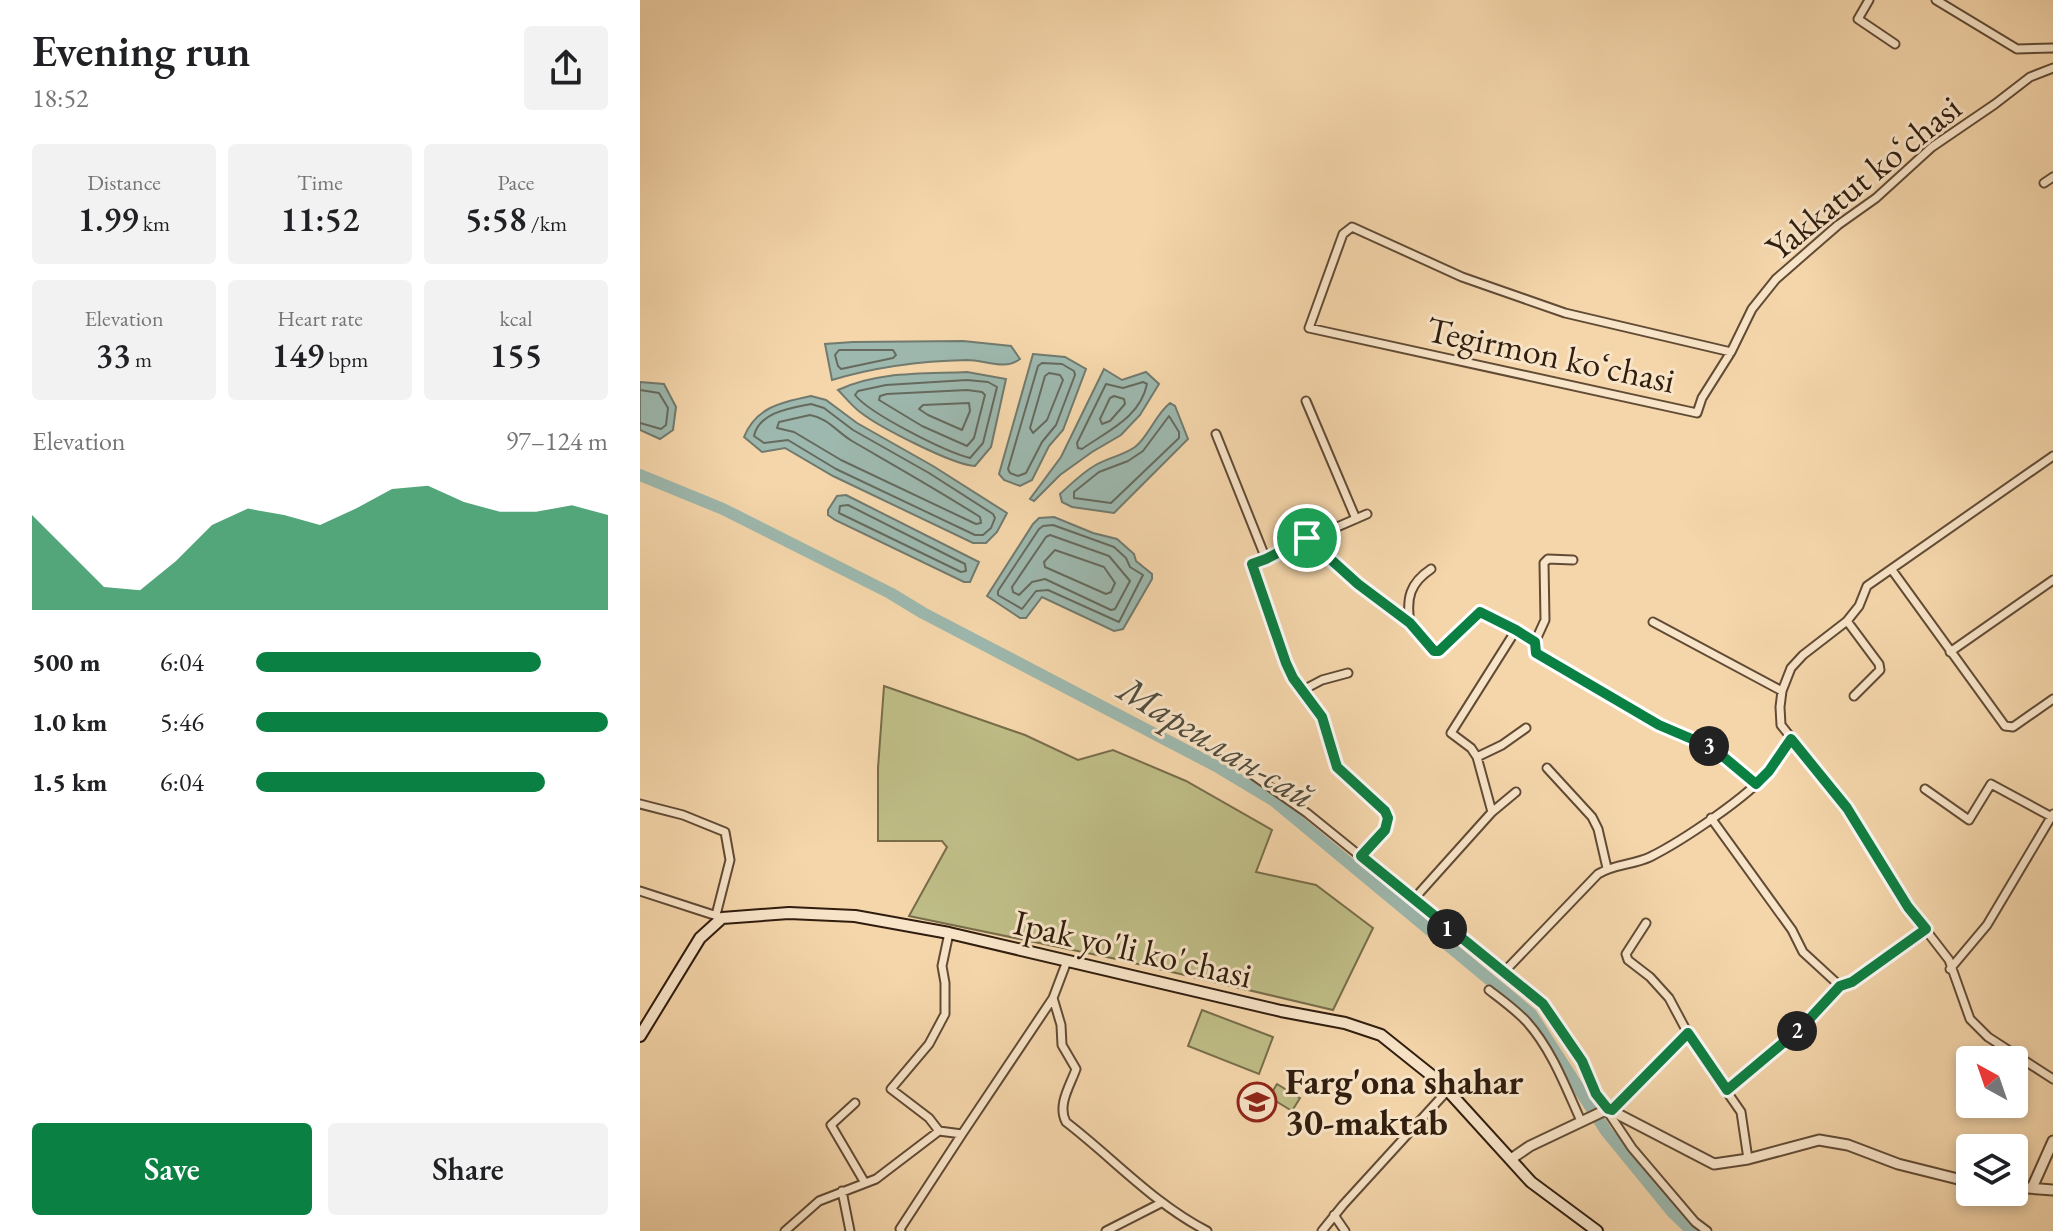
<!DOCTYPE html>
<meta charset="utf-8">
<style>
:root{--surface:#fff;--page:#f2f2f2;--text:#202124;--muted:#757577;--accent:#0b8043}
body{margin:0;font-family:"EB Garamond",serif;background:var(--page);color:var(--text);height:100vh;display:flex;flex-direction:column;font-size:30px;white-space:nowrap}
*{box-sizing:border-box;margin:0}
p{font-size:26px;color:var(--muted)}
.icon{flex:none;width:44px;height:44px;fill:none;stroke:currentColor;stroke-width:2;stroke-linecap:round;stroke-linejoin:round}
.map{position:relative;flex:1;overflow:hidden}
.drawer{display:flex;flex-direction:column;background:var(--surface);width:640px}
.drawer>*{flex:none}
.needle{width:52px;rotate:320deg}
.fabs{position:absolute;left:1316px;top:1046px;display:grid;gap:16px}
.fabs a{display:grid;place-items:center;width:72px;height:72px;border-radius:8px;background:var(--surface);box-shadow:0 4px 12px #0003;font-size:40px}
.pin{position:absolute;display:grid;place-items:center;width:68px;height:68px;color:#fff;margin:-34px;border:4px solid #fff;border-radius:50%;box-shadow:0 2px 8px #0007}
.km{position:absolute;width:40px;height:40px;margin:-20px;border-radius:50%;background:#222;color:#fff;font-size:22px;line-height:40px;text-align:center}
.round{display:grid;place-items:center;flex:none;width:84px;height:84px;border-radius:8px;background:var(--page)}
.head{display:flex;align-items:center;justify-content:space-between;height:136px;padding:0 32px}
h1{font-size:44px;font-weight:600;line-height:60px}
.stats{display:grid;grid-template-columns:repeat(3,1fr);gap:12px;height:136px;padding:8px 32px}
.stats div{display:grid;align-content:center;border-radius:8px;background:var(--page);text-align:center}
.stats b{font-size:34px;font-weight:600}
.stats small{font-size:22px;font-weight:400}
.stats p{font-size:22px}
.chart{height:224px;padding:16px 32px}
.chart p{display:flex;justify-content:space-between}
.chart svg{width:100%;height:144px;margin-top:8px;fill:var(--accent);opacity:.7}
.button{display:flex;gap:16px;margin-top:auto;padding:16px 32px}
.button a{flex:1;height:92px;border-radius:8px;background:var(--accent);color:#fff;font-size:32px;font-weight:600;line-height:92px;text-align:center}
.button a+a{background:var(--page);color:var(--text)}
ul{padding:0 32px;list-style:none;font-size:26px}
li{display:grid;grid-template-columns:128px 96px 1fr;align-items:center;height:60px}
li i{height:20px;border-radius:10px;background:var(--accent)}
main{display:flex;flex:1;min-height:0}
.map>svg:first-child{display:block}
</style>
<main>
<section class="drawer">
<div class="head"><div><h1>Evening run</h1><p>18:52</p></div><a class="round"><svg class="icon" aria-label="share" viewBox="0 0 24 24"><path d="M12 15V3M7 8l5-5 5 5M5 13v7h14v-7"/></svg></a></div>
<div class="stats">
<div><p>Distance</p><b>1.99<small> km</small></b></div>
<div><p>Time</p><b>11:52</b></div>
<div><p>Pace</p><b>5:58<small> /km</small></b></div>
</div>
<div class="stats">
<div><p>Elevation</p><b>33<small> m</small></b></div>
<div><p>Heart rate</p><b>149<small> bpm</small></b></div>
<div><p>kcal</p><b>155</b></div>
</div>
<div class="chart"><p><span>Elevation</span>97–124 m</p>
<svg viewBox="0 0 160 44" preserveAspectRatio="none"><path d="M0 44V15L10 26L20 37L30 38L40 29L50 18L60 13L70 15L80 18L90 13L100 7L110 6L120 11L130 14L140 14L150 12L160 15V44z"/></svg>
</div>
<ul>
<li><b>500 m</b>6:04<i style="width:81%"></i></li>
<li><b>1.0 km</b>5:46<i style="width:100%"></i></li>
<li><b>1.5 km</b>6:04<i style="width:82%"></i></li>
</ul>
<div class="button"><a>Save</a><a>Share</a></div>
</section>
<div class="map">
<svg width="1413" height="1231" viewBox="0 0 1413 1231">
<rect width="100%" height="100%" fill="#f5d6ab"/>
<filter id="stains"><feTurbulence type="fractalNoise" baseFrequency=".0025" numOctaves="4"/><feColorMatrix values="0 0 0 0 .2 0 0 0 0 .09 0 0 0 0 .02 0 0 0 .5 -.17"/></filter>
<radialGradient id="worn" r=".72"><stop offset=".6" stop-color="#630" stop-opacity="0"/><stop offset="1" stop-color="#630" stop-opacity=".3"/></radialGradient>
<path fill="#bfbd87" stroke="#786d4a" stroke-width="2" d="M244,686l141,49 53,25 35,-10 73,31 86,49 -16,42 60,13 57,43 -40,82 -212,-50 -212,-44 38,-69 -5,-6h-64v-73z
M562,1010l71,27 -14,37 -71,-28z
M637,1084l23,14 -8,13 -23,-14z"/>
<path fill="#9db8ae" stroke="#717a6e" stroke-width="2" d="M323,341l48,5 9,13c-15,12 -35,1 -53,1 -45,1 -92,7 -135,20l-7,-36 28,-2z
M393,354l32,3 21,12 -23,61 -14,16 -17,34 -12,6 -16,-6 -5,-6z
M464,369l18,11 24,-8 13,12 -19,31 -19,20 -29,17 -32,23 -26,26 -4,-2 31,-42z
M327,372l39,7 -15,68 -16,19c-22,-1 -96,-39 -115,-54 -8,-6 -15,-15 -22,-22 39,-19 87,-16 129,-18z
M0,382l24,2 12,23 -3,23 -13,9 -20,-9z
M171,396l15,4 31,23 76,43 74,47 -10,19 -11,11h-13l-140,-67 -48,-28 -23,4 -18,-15c12,-30 38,-35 67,-41z
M530,403l5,3 13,33 -74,74 -42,-6 -10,-5 -2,-8c11,-10 22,-21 34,-28 13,-8 28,-10 41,-19 14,-11 20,-32 35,-44z
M206,495l133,67 -9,20h-6l-129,-62 -7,-5v-5l9,-14z
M414,517l39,16 24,6 17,15 2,7 16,13v5l-29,50 -9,2 -72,-34 -16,21h-6l-33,-22 46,-72 6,-6z"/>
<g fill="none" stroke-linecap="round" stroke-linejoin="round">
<path stroke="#666a5e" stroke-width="2" d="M199,350h54l3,5 -3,3 -52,11 -3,-3 -3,-11z
M402,363l20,1 12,7 1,4 -19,50 -14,17 -16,31 -8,3 -8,-3 -2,-4 30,-103z
M409,373l11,2 3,5 -16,40 -14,13 -3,-5 15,-52z
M327,380l21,2 9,5 -14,56 -13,15c-24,-6 -100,-44 -115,-63l3,-4 28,-6z
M503,382l4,2c-7,34 -40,47 -65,65l-4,-1 -1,-5 29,-59 17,4z
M0,390l19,3 9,15 -2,17 -5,4 -21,-6
M327,390l15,2 3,3 -11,43 -7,8 -45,-20 -43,-26 1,-4 7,-2z
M474,396l10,3 1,5 -15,17 -8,3 -2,-5 10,-21z
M329,403l1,8 -8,19 -34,-15 -9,-6 4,-4z
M171,404l13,4 29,22 76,43 64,41 2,4 -4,10 -8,7h-8l-139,-66 -48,-29 -24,3 -10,-7c5,-24 37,-28 57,-32z
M170,415c18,3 27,17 42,26 43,25 86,49 128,76l1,6 -5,1 -135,-64 -47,-28 -17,-4 2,-6z
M529,416l10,16v6l-68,65 -37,-5v-6l25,-20 29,-11 15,-10z
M208,505l117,59 1,7 -5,1 -122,-59 1,-7z
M413,525l61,22 12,11 4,9 13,8 -24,47 -71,-32 -12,1 -14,18 -24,-14v-4l41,-62 4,-3z
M410,535l59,21 21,25 -15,28 -4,1 -66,-31 -13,3 -13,13 -6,-3 -1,-5 34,-50z
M415,550l49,17 11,16 -4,9 -5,2 -61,-27 -1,-5z"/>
<path stroke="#9db8ae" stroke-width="12" d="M0,475l83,34 167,84 33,20 295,154 55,33 258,214 75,117 67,82 19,18"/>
<defs>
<path id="minor" d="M1229,0l-11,19 37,25
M1296,0l81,49 36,-1
M1404,183l9,-6
M1091,352l-166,-39 -103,-36 -110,-50 -9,7 -34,94 388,85 5,-15 29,-46 21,-43 24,-30 62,-54 38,-27 56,-51 63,-43 35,-27 23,-9
M666,401l50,118
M576,434l50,125
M1413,456l-186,130 -8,20 -12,15 -44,34 -12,13 -9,23 -2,16 1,18 66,83 61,99 41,53 21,59 18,18 65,42
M667,538l51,46 52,39 24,28h5l41,-39 36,18 19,12 1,11 123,72 54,23 43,36
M1252,570l113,156 8,1 40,-28
M1207,621l32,43 1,6 -26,26
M1013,622l129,69
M770,623c-4,-25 0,-40 21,-54
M895,642l10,-22 -1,-57 4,-4 25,1
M1310,652l103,-72
M663,690l19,-10 26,-7
M837,757l25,-12 24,-17
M907,768l45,49 6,12 9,39
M613,775l54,38 236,191 39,57 14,33 36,54 63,74 12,9
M1285,789l44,31 22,-36 59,32
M0,804l43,11 42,17 5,28 -14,55
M852,812l-15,-55 -6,-9 -20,-15 65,-103
M1071,818l81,112 11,22 37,34
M721,856c11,-12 33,-27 24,-45l-48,-44 -8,-31 -7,-19 -29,-39 -7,-15 -34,-99 115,-50
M0,891l80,26
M773,900l79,-88 24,-20
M1006,923l-20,31 2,6 22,17 19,21 24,45 48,69 7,47
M1310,969l37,-44 66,-111
M863,973l95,-99c16,-10 35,-9 52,-17 32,-16 98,-60 120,-87 7,-9 14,-20 21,-31
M849,990c13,10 27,20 38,32 25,28 39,66 54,99
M413,998l8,27 1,20 14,24c-6,17 -19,36 -10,53 48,37 87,81 141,109
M1087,1090l74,-62 39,-42 12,-4 74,-53
M215,1103l-24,22 34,58
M972,1110l76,-77
M299,1131l-10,-13 -38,-29 38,-45 16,-30v-31l-3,-17 7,-33
M202,1191l8,40
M694,1215l11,16
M145,1231l34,-30 57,-22 63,-48 23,3 91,-136 14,-37
M261,1231l-1,-2 62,-95
M466,1231l55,-28
M682,1231l21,-26 105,-115"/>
<path id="tertiary" d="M871,1159l19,-13 78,-37 106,55 34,-5 71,-19 29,5 50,19 72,18
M1374,1187l39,3
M1392,1188l21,-47"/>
<path id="secondary" d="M0,1036l60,-98 22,-20 67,-5 66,3 94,17 332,78 64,12 36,12 60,48 90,99 66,49"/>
</defs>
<use href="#minor" stroke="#614b35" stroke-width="11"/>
<use href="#tertiary" stroke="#614b35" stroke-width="13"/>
<use href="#secondary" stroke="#301d0e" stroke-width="14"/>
<use href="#minor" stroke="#f8e4c8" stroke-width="7"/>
<use href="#tertiary" stroke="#f8e4c8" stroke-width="9"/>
<use href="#secondary" stroke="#f8e4c8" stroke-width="10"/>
</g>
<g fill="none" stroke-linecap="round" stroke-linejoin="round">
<defs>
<path id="route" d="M667,538l51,46 52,39 24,28h5l41,-39 36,18 19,12 1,11 123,72 54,23 43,36 13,-13 22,-32 56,69 61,99 18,22 -74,53 -12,4 -39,42 -74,62 -39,-57 -76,77 -4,-1 -12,-15 -14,-33 -39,-57 -182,-148 24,-26 3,-12 -3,-7 -48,-44 -15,-50 -29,-39 -7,-15 -34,-99 14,-5z"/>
</defs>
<use href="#route" stroke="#fff" stroke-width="16"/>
<use href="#route" stroke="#0b8043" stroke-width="10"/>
</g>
<defs>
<symbol id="school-ring" viewBox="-11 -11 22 22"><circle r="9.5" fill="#f8e4c8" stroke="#8f2418" stroke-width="1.5"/><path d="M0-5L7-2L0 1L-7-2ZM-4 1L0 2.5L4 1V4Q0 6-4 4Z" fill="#8f2418"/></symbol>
</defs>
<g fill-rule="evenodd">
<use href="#school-ring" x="595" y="1080" width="44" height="44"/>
</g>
<g text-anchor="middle" stroke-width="6" stroke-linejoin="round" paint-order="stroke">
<g font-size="36" fill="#301d0e" stroke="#f8e4c8">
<text transform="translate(1223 177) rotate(-39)" y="13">Yakkatut koʻchasi</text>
<text transform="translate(911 354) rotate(12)" y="13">Tegirmon koʻchasi</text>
<text transform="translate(493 948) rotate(13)" y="13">Ipak yo'li ko'chasi</text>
</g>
<g font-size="36" font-weight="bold" fill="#301d0e" stroke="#f8e4c8" text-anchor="start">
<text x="645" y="1094">Farg'ona shahar<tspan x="645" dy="41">30-maktab</tspan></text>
</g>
<g font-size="38" font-style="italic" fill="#514c3e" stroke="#f8e4c8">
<text transform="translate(577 742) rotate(31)" y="13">Маргилан-сай</text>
</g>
</g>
<rect width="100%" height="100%" filter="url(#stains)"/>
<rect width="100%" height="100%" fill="url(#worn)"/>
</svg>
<div class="fabs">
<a><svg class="needle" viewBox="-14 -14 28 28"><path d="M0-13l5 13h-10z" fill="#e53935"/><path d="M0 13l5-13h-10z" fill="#757577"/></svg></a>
<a><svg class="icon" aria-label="layers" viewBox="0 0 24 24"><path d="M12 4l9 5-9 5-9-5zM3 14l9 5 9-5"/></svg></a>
</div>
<div class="pin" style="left:667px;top:538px;background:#1e9e55"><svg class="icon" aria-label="arrive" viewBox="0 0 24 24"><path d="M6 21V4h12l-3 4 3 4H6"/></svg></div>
<b class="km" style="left:807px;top:929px">1</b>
<b class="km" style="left:1157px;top:1031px">2</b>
<b class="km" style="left:1069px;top:746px">3</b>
</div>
</main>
